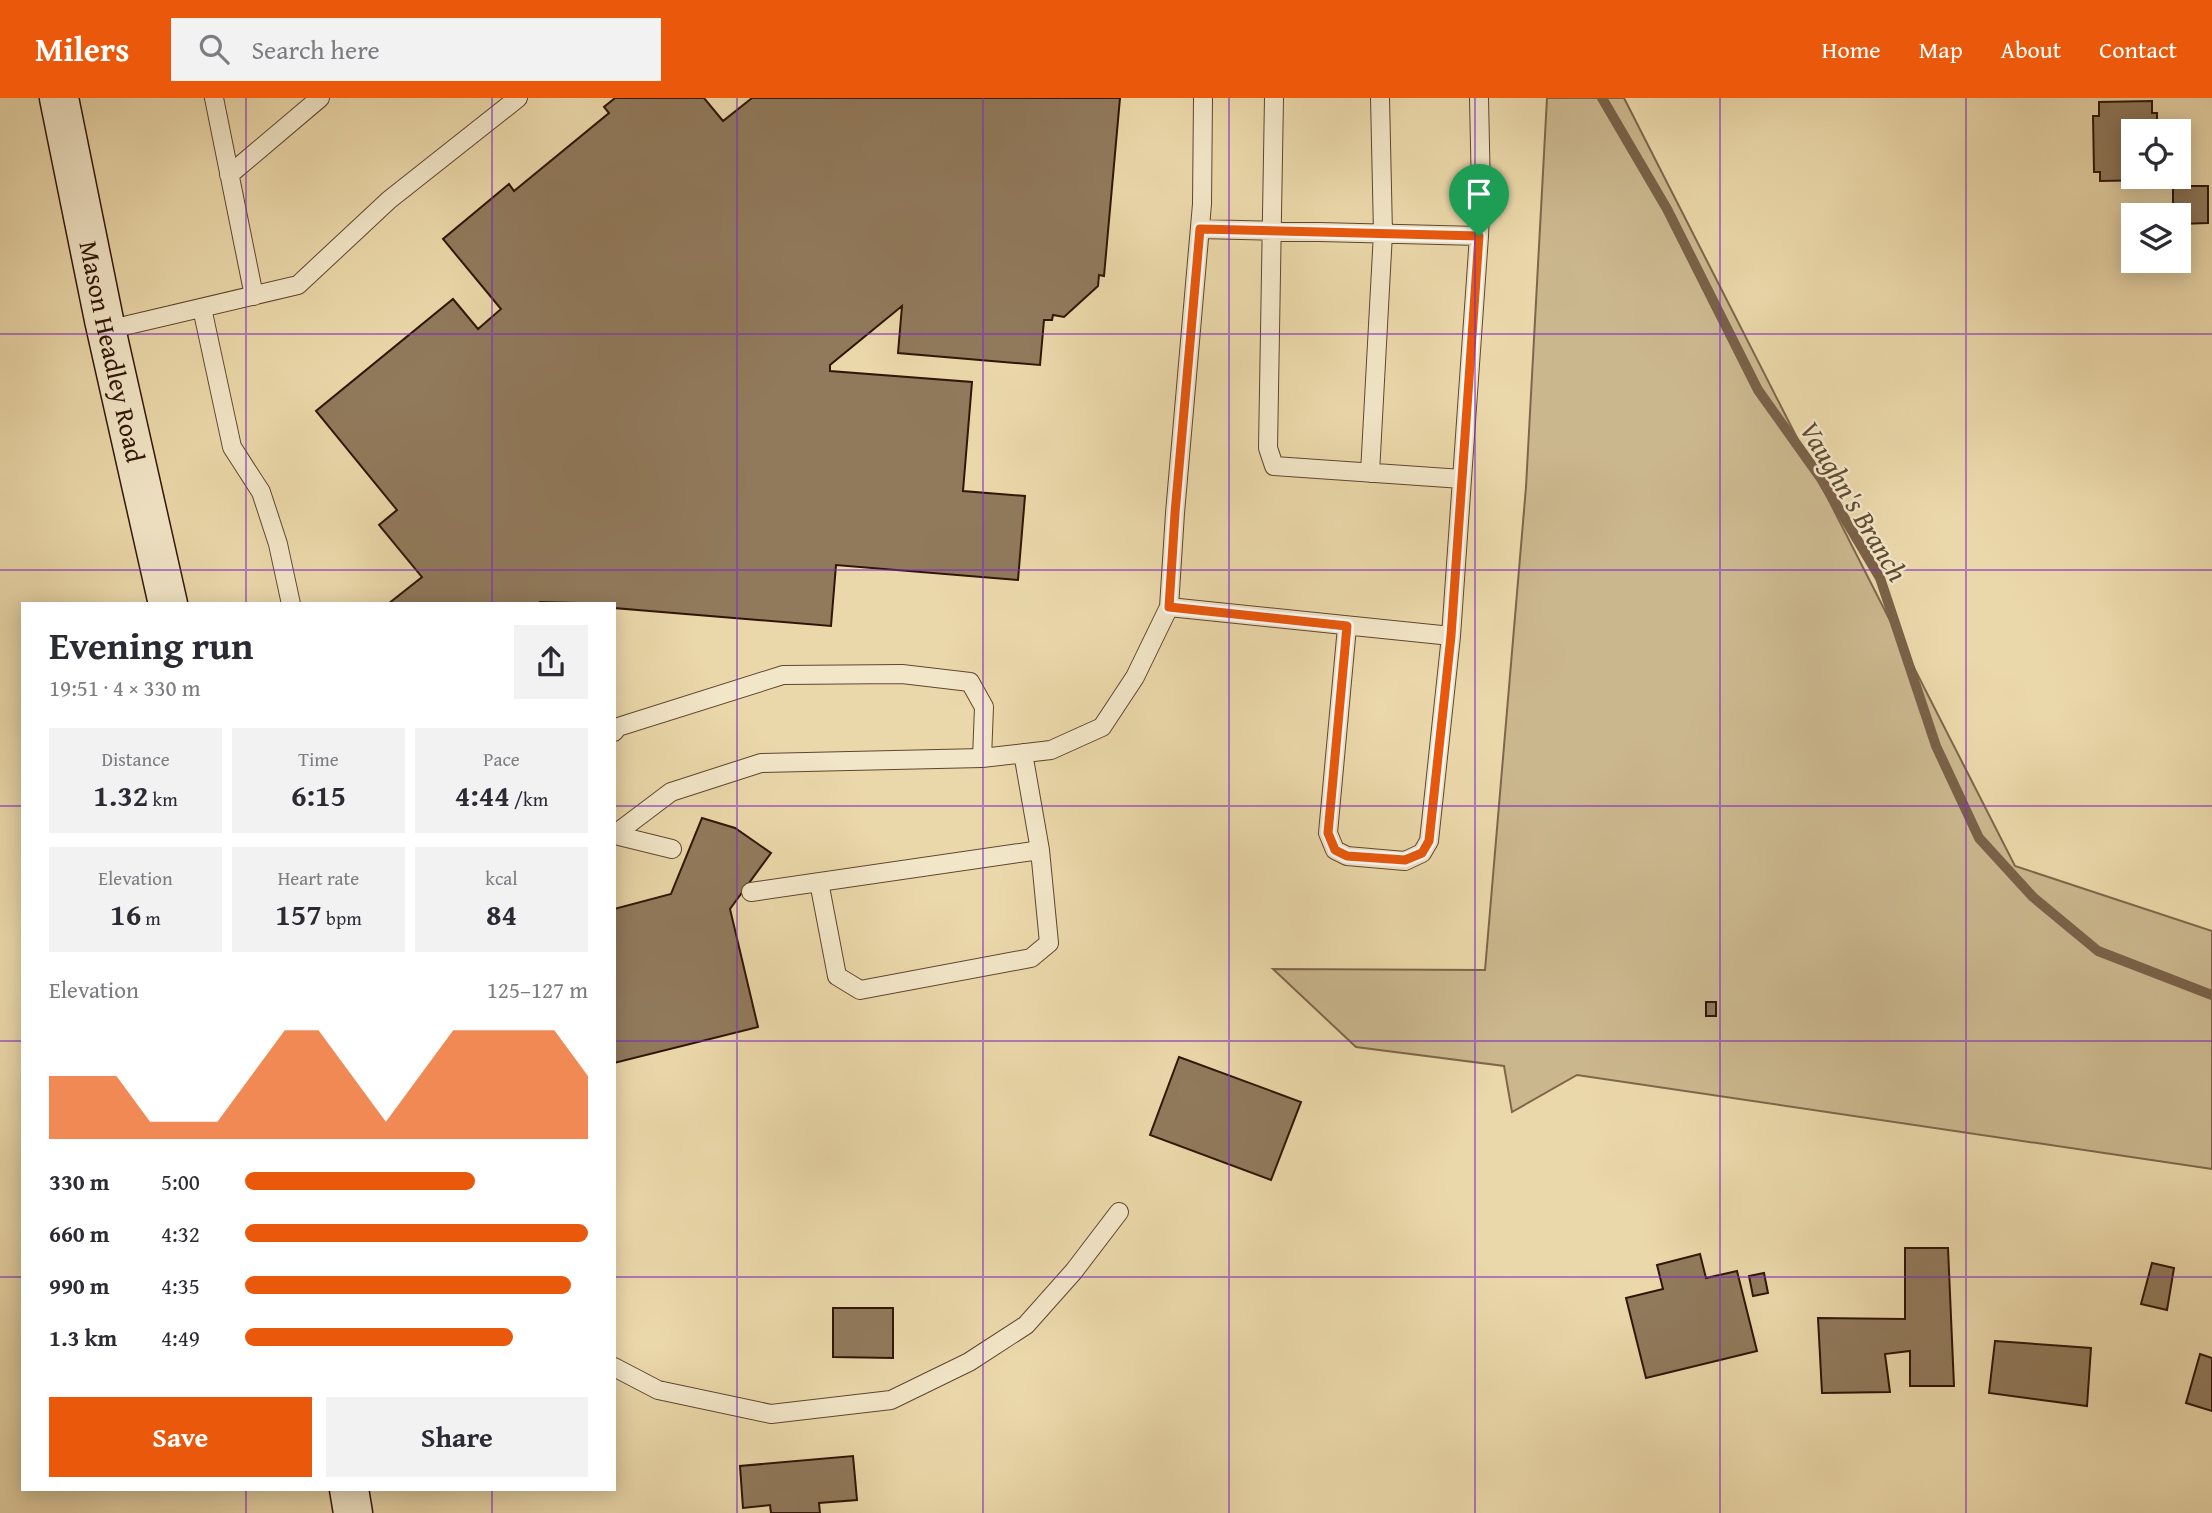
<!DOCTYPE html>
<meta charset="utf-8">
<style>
:root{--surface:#fff;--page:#f2f2f3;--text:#2b2b33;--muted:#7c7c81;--accent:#ea580c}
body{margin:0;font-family:"Gentium Book Plus",serif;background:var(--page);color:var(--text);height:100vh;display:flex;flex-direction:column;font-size:26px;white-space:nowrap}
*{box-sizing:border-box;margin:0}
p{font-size:23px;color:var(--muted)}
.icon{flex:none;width:38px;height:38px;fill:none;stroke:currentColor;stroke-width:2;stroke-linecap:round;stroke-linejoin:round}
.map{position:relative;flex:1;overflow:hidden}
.panel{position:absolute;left:21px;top:504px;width:595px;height:889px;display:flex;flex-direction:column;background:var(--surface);border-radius:0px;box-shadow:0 4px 18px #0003}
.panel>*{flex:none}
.tools{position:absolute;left:2121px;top:21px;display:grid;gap:14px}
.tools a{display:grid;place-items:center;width:70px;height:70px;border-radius:0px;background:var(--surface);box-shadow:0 4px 18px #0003;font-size:35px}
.pin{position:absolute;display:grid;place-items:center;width:60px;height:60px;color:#fff;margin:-72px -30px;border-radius:50% 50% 50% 0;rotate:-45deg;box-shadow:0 0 7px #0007}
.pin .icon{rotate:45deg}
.round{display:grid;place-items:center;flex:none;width:74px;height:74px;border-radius:0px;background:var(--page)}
.summary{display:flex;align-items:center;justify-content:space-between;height:119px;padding:0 28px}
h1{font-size:38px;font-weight:800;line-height:52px}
.metrics{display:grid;grid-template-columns:repeat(3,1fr);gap:10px;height:119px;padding:7px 28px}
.metrics div{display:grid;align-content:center;border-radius:0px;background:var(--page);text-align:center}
.metrics b{font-size:30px;font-weight:800}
.metrics small{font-size:19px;font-weight:400}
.metrics p{font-size:19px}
.chart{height:196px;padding:14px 28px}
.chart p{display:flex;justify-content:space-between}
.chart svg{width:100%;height:126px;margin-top:7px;fill:var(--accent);opacity:.7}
.button{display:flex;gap:14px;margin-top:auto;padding:14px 28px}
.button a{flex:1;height:80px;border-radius:0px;background:var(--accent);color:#fff;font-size:28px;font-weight:800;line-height:80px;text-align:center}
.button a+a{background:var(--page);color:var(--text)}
ul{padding:0 28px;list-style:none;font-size:23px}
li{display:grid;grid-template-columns:112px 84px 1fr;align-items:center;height:52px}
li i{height:18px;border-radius:9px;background:var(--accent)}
header{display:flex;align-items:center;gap:42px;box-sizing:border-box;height:98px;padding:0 35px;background:var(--accent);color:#fff}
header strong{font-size:33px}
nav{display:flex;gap:38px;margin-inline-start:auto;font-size:24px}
.search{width:490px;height:63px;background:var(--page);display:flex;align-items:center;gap:18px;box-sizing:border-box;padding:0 24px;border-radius:0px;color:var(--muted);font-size:26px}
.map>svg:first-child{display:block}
</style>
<header>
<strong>Milers</strong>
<div class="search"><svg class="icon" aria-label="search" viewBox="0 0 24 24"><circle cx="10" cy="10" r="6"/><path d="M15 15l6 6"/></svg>Search here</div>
<nav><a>Home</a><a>Map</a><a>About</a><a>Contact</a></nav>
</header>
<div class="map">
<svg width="2212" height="1415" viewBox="0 0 2212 1415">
<rect width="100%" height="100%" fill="#ebd8aa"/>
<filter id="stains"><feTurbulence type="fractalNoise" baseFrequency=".00286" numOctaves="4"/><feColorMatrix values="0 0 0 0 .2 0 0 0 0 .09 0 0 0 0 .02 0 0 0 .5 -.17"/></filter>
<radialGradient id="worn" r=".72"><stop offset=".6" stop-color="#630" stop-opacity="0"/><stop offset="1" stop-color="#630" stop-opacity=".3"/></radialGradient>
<path fill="#cbb78e" stroke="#7e664a" stroke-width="2" d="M1547,0h77l391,768 197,65v238l-635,-94 -65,37 -8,-46 -148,-19 -83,-78 212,1 41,-483z"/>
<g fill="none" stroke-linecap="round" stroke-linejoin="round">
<path stroke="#7a6248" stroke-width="10" d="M1602,0l65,111 91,181 62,87 60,101 56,168 43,92 54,59 65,54 114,44"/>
</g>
<path fill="#917a5c" stroke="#301507" stroke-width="2" d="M615,0h89l19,23 29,-23h368l-16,178 -5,-1 -1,11 -34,31 -11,-2 -1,5h-8l-4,45 -142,-12 4,-47 -72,59v6l142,11 -9,109 62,5 -7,84 -182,-15 -5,61 -217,-18v-4l-74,-2v2h-152l34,-27 -43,-52 18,-15 -81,-99 137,-112 25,30 23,-20 -58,-70 66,-55 5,7 95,-78 -5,-6z
M2152,3v12h5v18h-24v46h20v3l-53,1v-9h-6l-1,-56h6v-14z
M2173,88h35v37l-29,1v-9h-6z
M2179,140h7v26h-19v-3h12z
M702,720l33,10 36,25 -41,56 28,118 -144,36v-154l57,-15z
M1706,904h10v14h-10z
M1179,959l122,45 -30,78 -121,-45z
M1905,1150h43l6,138h-44v-35l-25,3 5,38 -68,1 -4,-75 87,1z
M1700,1156l6,24 31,-7 20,80 -111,27 -20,-80 37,-9 -6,-24z
M2152,1165l22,5 -7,42 -26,-6z
M1764,1175l4,20 -15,3 -4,-20z
M833,1210h60v50l-60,-1z
M1995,1243l96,7 -4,58 -98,-13z
M2200,1256l12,4v53l-26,-8z
M853,1358l4,44 -38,3 1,10h-49l-1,-8 -27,3 -3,-42z"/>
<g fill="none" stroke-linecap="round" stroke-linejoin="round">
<defs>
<path id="lane" d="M214,0l40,198
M1274,0l-6,350 6,18 188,13
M229,77l91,-77
M1200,131l279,7
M202,210l30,139 29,45 17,52 13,60
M107,232l191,-45 91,-85 129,-102
M1370,375l13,-240 -3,-135
M1169,509l282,29 28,-400 2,-44 -2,-94
M1347,529l-19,206 7,17 12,6 58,5 17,-8 7,-12 22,-205
M614,634l4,-5 165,-52 119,-1 68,8 14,25 -2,51
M614,735l1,2 57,14
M614,737l57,-43 90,-29 221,-5 69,-8 51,-23 33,-50 34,-70 6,-94 27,-309 1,-106
M819,784l18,94 23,14 171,-32 18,-15 -9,-93
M751,794l289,-42 -17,-97
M614,1269l44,23 113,24 120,-14 78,-38 57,-37 48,-54 45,-59"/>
<g id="secondary">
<path id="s1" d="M59,0l45,222 64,284"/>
<path d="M349,1391l4,24"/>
</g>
</defs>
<use href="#lane" stroke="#5f4630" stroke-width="20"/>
<use href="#secondary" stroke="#301507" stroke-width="41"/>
<use href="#lane" stroke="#f2e6c8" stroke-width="18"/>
<use href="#secondary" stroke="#f2e6c8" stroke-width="38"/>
</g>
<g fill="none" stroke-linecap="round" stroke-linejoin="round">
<defs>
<path id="route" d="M1200,131l279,7 -28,400 -22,205 -7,12 -17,7 -58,-4 -12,-6 -7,-17 19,-207 -178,-19 6,-94z"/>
</defs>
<use href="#route" stroke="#fff" stroke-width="14"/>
<use href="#route" stroke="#ea580c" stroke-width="9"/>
</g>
<path fill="none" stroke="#7b2cbf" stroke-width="2" stroke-opacity="0.55" d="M246,0v506M492,0v506M737,0v1415M983,0v1415M1229,0v1415M1475,0v1415M1720,0v1415M1966,0v1415M0,236h2212M0,472h2212M0,708h23M614,708h1598M0,943h23M614,943h1598M0,1179h23M614,1179h1598M246,1391v24M492,1391v24"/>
<g text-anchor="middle" stroke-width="5" stroke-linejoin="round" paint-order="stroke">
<g font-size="26" fill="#301507" stroke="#f2e6c8">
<text dy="9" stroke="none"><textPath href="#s1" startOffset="259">Mason Headley Road</textPath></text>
</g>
<g font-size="28" font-style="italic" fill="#614932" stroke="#f2e6c8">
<text transform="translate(1854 403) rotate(59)" y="10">Vaughn's Branch</text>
</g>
</g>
<rect width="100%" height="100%" filter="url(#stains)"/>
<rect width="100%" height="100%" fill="url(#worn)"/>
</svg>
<div class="tools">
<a><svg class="icon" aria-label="locate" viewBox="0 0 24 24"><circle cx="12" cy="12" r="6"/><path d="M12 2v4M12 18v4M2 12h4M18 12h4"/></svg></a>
<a><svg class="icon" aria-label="layers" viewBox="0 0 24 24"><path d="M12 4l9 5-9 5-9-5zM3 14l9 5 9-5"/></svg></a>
</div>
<div class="pin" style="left:1479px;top:138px;background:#1e9e55"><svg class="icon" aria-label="arrive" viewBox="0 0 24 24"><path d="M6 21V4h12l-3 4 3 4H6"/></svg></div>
<section class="panel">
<div class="summary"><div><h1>Evening run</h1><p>19:51 · 4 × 330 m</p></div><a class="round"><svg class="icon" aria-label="share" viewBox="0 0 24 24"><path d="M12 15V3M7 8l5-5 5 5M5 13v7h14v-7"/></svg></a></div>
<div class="metrics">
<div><p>Distance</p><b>1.32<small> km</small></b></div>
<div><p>Time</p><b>6:15</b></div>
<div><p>Pace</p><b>4:44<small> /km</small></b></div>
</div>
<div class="metrics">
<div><p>Elevation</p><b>16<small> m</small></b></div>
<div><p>Heart rate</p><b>157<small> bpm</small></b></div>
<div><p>kcal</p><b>84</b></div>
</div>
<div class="chart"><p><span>Elevation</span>125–127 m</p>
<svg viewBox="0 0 160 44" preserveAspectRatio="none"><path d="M0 44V22L10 22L20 22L30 38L40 38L50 38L60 22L70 6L80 6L90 22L100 38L110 22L120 6L130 6L140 6L150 6L160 22V44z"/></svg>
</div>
<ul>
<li><b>330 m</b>5:00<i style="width:67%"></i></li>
<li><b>660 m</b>4:32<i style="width:100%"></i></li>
<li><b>990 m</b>4:35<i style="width:95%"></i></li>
<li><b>1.3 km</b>4:49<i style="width:78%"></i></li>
</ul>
<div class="button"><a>Save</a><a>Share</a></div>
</section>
</div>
